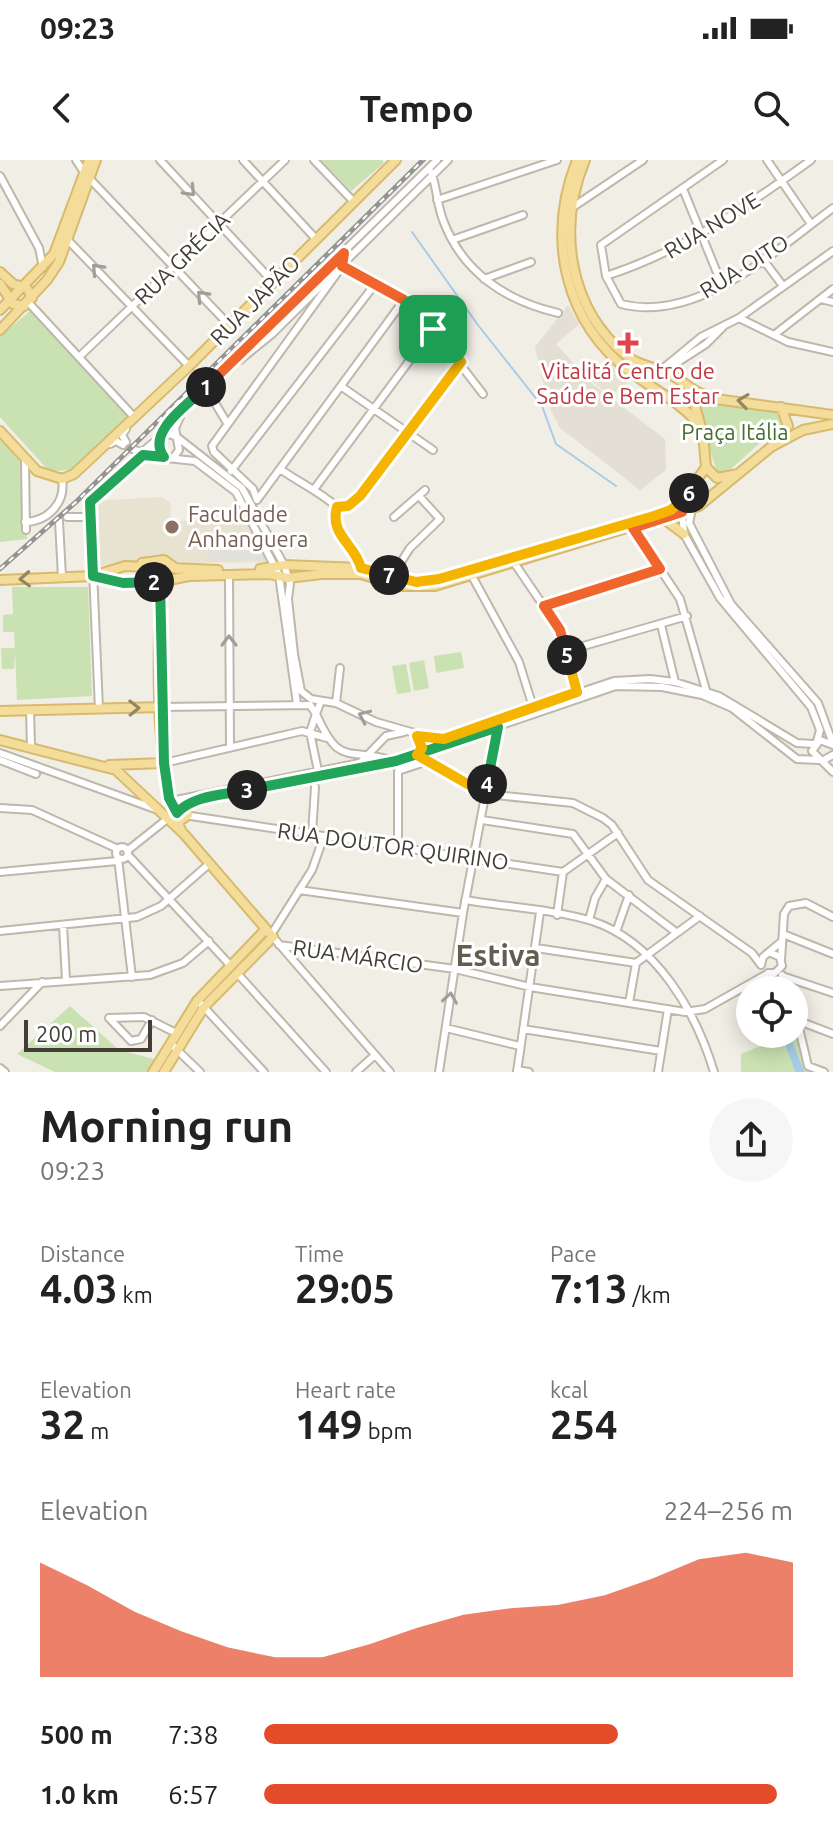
<!DOCTYPE html>
<meta charset="utf-8">
<style>
:root{--surface:#fff;--page:#f6f6f6;--text:#222;--muted:#767676;--accent:#e44b29}
body{margin:0;font-family:Ubuntu,sans-serif;background:var(--page);color:var(--text);height:100vh;display:flex;flex-direction:column;font-size:30px;white-space:nowrap}
*{box-sizing:border-box;margin:0}
p{font-size:26px;color:var(--muted)}
.icon{flex:none;width:44px;height:44px;fill:none;stroke:currentColor;stroke-width:2;stroke-linecap:round;stroke-linejoin:round}
.map{position:relative;height:912px;overflow:hidden}
.sheet{display:flex;flex-direction:column;background:var(--surface);flex:1}
.sheet>*{flex:none}
.buttons{position:absolute;left:736px;top:816px;display:grid;gap:16px}
.buttons a{display:grid;place-items:center;width:72px;height:72px;border-radius:50%;background:var(--surface);box-shadow:0 4px 20px #0003;font-size:40px}
.scale{position:absolute;left:24px;bottom:20px;width:128px;box-sizing:border-box;padding-left:8px;border:4px solid #423e35;border-top:0;font-size:22px;line-height:28px;white-space:nowrap;color:#423e35;-webkit-text-stroke:6px #fff;paint-order:stroke}
.pin{position:absolute;display:grid;place-items:center;width:68px;height:68px;color:#fff;margin:-34px;border-radius:16px;box-shadow:0 4px 12px #0006}
.km{position:absolute;width:40px;height:40px;margin:-20px;border-radius:50%;background:#222;color:#fff;font-size:22px;line-height:40px;text-align:center}
.round{display:grid;place-items:center;flex:none;width:84px;height:84px;border-radius:42px;background:var(--page)}
.headline{display:flex;align-items:center;justify-content:space-between;height:136px;padding:0 40px}
h1{font-size:44px;font-weight:700;line-height:60px}
.figures{display:grid;grid-template-columns:repeat(3,1fr);gap:12px;height:136px;padding:8px 40px}
.figures div{display:grid;align-content:center}
.figures b{font-size:40px;font-weight:700}
.figures small{font-size:22px;font-weight:400}
.figures p{font-size:22px}
.chart{height:224px;padding:16px 40px}
.chart p{display:flex;justify-content:space-between}
.chart svg{width:100%;height:144px;margin-top:8px;fill:var(--accent);opacity:.7}
ul{padding:0 40px;list-style:none;font-size:26px}
li{display:grid;grid-template-columns:128px 96px 1fr;align-items:center;height:60px}
li i{height:20px;border-radius:10px;background:var(--accent)}
.status{display:flex;justify-content:space-between;align-items:center;height:56px;padding:0 40px;background:var(--surface);direction:ltr}
.status svg{height:22px;fill:currentColor}
header{display:flex;justify-content:space-between;align-items:center;height:104px;padding:0 40px;background:var(--surface);font-size:36px;font-weight:700}
.map>svg:first-child{display:block}
</style>
<div class="status"><b>09:23</b><svg viewBox="0 0 49 12"><path d="M0 12V9h3v3zM5 12V6h3v6zM10 12V3h3v9zM15 12V0h3v12zM26 1h20v11H26zM47 4h2v5h-2z"/></svg></div>
<header><svg class="icon" aria-label="back" viewBox="0 0 24 24"><path d="M15 5l-7 7 7 7"/></svg>Tempo<svg class="icon" aria-label="search" viewBox="0 0 24 24"><circle cx="10" cy="10" r="6"/><path d="M15 15l6 6"/></svg></header>
<div class="map">
<svg width="833" height="912" viewBox="0 0 833 912">
<rect width="100%" height="100%" fill="#f1eee5"/>
<path fill="#e4dfd4" d="M568,145l11,19 -23,20 35,39 74,56 1,31 -26,20 -81,-63 -11,-24 -13,-56z"/>
<path fill="#e8e2d0" d="M612,198l22,20 -24,18 -19,-16z
M162,337l9,7 -1,17 77,-1 21,42 -88,1 -9,-6 -21,-2 -14,8h-22l-18,5 -4,-67z"/>
<path fill="#cae1b2" d="M321,0h61l2,3 -33,28z
M32,149l98,106c-24,25 -45,62 -82,55l-48,-53v-80z
M700,240l76,10 5,14 -49,44 -13,6c-5,-5 -21,-67 -19,-74z
M0,279l22,22 5,78 -27,3z
M12,427h76l4,109 -75,4 -2,-49 -1,18h-12l-1,-21h14l-1,-16h-11v-17l10,-1z
M461,492l3,16 -28,5 -2,-17z
M424,500l5,28 -15,3 -5,-28z
M406,504l5,28 -14,2 -5,-28z
M70,846l49,44 39,10 -9,12h-94l-38,-18z
M794,856l13,51 5,5h-71v-18l22,-9 -2,-11h33z"/>
<path fill="#e2e0dd" d="M209,390l55,3 3,6 -58,1z"/>
<g fill="none" stroke-linecap="round" stroke-linejoin="round">
<path stroke="#a7cbe8" stroke-width="2" d="M412,72l66,93 64,81 14,38 60,42"/>
<path stroke="#a7cbe8" stroke-width="8" d="M774,817l4,13
M785,874l15,38"/>
<path stroke="#cecbc2" stroke-width="6" stroke-dasharray="6 3" stroke-linecap="butt" d="M123,285l6,6"/>
<defs>
<path id="minor" d="M76,0l9,14
M160,0l113,122
M243,0l73,79
M314,0l39,41
M723,0l-122,85 5,31 15,28c77,20 156,-55 212,-96
M767,0l44,64
M431,12c6,15 6,33 12,48 19,52 63,81 115,93
M0,16l39,72 4,19
M90,19l140,147
M683,29l39,96
M437,40l120,-40
M573,47l70,-47
M64,76l125,130
M452,80l71,-25
M762,98l21,28
M342,106l62,34 29,29 50,65
M606,116c77,-25 140,-69 205,-116
M484,119l47,-17
M821,139l12,3
M28,142l106,115
M739,158l49,24 45,10
M774,175l59,-46
M79,197l206,-197
M240,200l32,-26 176,-174
M661,210l40,-33 38,-19 94,-67
M674,216l-2,-8 3,-4 31,-20 17,-17
M342,227l91,63
M206,228l21,35
M159,278l10,-4 8,3 65,51 42,77 6,18 -2,16 6,55 7,37 10,8 25,4 40,19 63,18 175,-59 36,-2 25,3 44,14 78,47 17,1
M126,282l-4,-7 4,-6
M110,284l6,-3 7,4
M132,289l10,3 17,-14 7,-12 271,-266
M139,295l56,6 41,31 43,83 18,129
M173,298l6,-8 -4,-22 5,-11
M25,300l1,70
M280,309c20,14 39,22 57,38
M231,311l145,-188
M315,328l118,-159
M257,340l-4,-11 -39,-37 -2,-6 128,-177
M257,340l147,-200
M337,347l11,-1 12,-10 101,-134
M337,347v24l24,37
M692,349l-3,14 42,81 87,99 15,41
M682,352l2,22 36,64 91,109 9,23 -3,11
M67,357h24
M394,357l31,-27
M59,361l3,56
M25,362c23,-1 41,-19 37,-43
M633,368l47,71 26,91
M515,404l45,66 17,62
M229,415l1,172
M392,416l18,-28 30,-29 -21,-23
M472,416l47,86 14,45
M544,446l116,-37
M661,465l14,57
M566,491l121,-35
M321,541l-5,13c24,53 29,33 75,46
M336,543l4,-35
M162,547l148,-2 6,9 -6,18 8,39
M99,549l-9,-207 53,-47
M30,550l1,37
M833,585l-13,-5 -8,11 21,21
M0,593l158,57
M417,595l68,39 88,9 30,15 9,7 36,55 104,73 9,12
M0,600l36,14
M822,601l11,-6
M164,603l138,-32 25,7
M171,641l189,-38 26,-27 18,-4
M0,648l32,2 86,39
M184,655l379,57
M482,660l91,14 33,45 71,54
M312,674l3,-47
M398,686v-75l33,-11
M116 693a6 6 0 1 1 12 0a6 6 0 1 1-12 0Z
M127,691l59,-47 12,-4 198,-39 220,-75 46,1 40,8 30,13 65,51 22,1
M128,695l102,110
M118,698l14,119
M0,712l117,-11
M299,730l164,23
M465,740c41,7 87,9 127,21 64,21 104,91 122,151
M557,755l6,-43 55,-39
M589,760l6,-22 11,-19
M63,765l3,55
M0,771l137,-14 24,-11 48,-42
M616,772l13,-37
M783,774l50,20
M271,775l41,-65 12,-34
M273,777l117,135
M279,785l176,24 75,18 155,25 20,-3 64,-36
M536,788l100,15
M781,800l3,-46 5,-8 17,-3 27,14
M636,803l64,-47
M761,805l2,-8 18,-15
M237,813l89,99
M768,813h7l7,-7 -2,-9 -9,-4
M782,815l6,15
M782,816l51,17
M0,826l150,-11 33,-12 26,-22
M629,843l7,-40
M201,844l63,68
M794,847l14,59 16,6
M109,858l35,-1 32,16
M109,858l22,23 10,-2 11,-19
M799,861l34,13
M0,866l42,-44
M446,868l74,18
M523,869l138,22
M171,884l29,28
M0,908l5,4
M517,910l12,2
M356,912l19,-17
M439,912l24,-159 35,-186
M517,912l23,-160
M658,912l10,-63"/>
<path id="major" d="M577,0c-31,78 -13,163 56,214 22,16 45,27 63,47
M585,0c-28,68 -17,149 43,197 13,10 31,10 45,19 11,6 19,15 32,19
M0,112l13,12 14,4 5,10
M0,124l13,20 11,2
M0,150l54,-56 35,-94
M0,170l47,-50 12,-18 37,-102
M0,271l37,40 25,8 12,-5 115,-108 207,-206
M777,280l11,-14 -7,-19
M706,307l11,11 21,-4
M664,359l20,15
M142,403l22,-3 13,9
M152,407l8,13c-1,69 -8,190 21,250
M260,409l24,-4 77,3 55,14 23,-3 215,-63 26,-12 26,-37 -3,-33 -9,-31 7,-6 132,18
M93,416l32,-10 93,4
M0,420l93,-4 24,7 32,1 40,-8 80,-2 19,4 33,-4h40l39,12h35l264,-80 72,-59 32,-17 30,-6
M0,551l162,-4
M0,580l116,30 68,64 89,103 -69,70 -40,65
M109,605l55,-2
M178,662l10,-7
M153,912l44,-71 69,-72"/>
</defs>
<use href="#minor" stroke="#beb8ac" stroke-width="10"/>
<use href="#major" stroke="#d7ba6d" stroke-width="12"/>
<use href="#minor" stroke="#fff" stroke-width="6"/>
<use href="#major" stroke="#f4dd9b" stroke-width="8"/>
<defs>
<path id="rail" d="M0,409l77,-68 346,-341"/>
</defs>
<use href="#rail" stroke="#949494" stroke-width="5"/>
<use href="#rail" stroke="#fff" stroke-width="2" stroke-dasharray="6" stroke-linecap="butt"/>
</g>
<defs><path id="oneway-chevron" d="M-2-3.5L2.5 0L-2 3.5" fill="none" stroke-width="1.6" stroke-linecap="round" stroke-linejoin="round" transform="scale(2)"/></defs>
<g stroke="#a09e9a">
<use href="#oneway-chevron" transform="translate(190 31) rotate(47)"/>
<use href="#oneway-chevron" transform="translate(97 109) rotate(-133)"/>
<use href="#oneway-chevron" transform="translate(202 136) rotate(-133)"/>
<use href="#oneway-chevron" transform="translate(229 481) rotate(-90)"/>
<use href="#oneway-chevron" transform="translate(364 556) rotate(-156)"/>
<use href="#oneway-chevron" transform="translate(450 838) rotate(-81)"/>
</g>
<g stroke="#928663">
<use href="#oneway-chevron" transform="translate(743 241) rotate(-172)"/>
<use href="#oneway-chevron" transform="translate(25 419) rotate(177)"/>
<use href="#oneway-chevron" transform="translate(134 548) rotate(-1)"/>
</g>
<g fill="none" stroke-linecap="round" stroke-linejoin="round">
<defs>
<path id="split-1" d="M206,227l138,-134 -2,13 62,34 29,29"/>
<path id="split-2" d="M154,422l-31,1 -30,-7 -3,-74 53,-47 21,2c-19,-25 26,-54 42,-70"/>
<path id="split-3" d="M154,422l6,-2 4,183 5,35 8,15c16,-18 47,-18 70,-23"/>
<path id="split-4" d="M247,630l149,-29 102,-34 -11,57"/>
<path id="split-5" d="M487,624l-2,10 -68,-39 5,-7 -5,-12 27,3 133,-47 -10,-37"/>
<path id="split-6" d="M567,495l-7,-25 -16,-24 116,-37 -27,-41 49,-16 15,-27 -8,8"/>
<path id="split-7" d="M389,415l27,7 23,-3 215,-63 17,-6 18,-17"/>
<path id="split-8" d="M389,415l-28,-7c-6,-24 -32,-33 -24,-61l11,-1 12,-10 101,-134 -28,-33"/>
</defs>
<use href="#split-1" stroke="#fff" stroke-width="16"/>
<use href="#split-2" stroke="#fff" stroke-width="16"/>
<use href="#split-3" stroke="#fff" stroke-width="16"/>
<use href="#split-4" stroke="#fff" stroke-width="16"/>
<use href="#split-5" stroke="#fff" stroke-width="16"/>
<use href="#split-6" stroke="#fff" stroke-width="16"/>
<use href="#split-7" stroke="#fff" stroke-width="16"/>
<use href="#split-8" stroke="#fff" stroke-width="16"/>
<use href="#split-1" stroke="#f0652b" stroke-width="10"/>
<use href="#split-2" stroke="#22a559" stroke-width="10"/>
<use href="#split-3" stroke="#22a559" stroke-width="10"/>
<use href="#split-4" stroke="#22a559" stroke-width="10"/>
<use href="#split-5" stroke="#f5b400" stroke-width="10"/>
<use href="#split-6" stroke="#f0652b" stroke-width="10"/>
<use href="#split-7" stroke="#f5b400" stroke-width="10"/>
<use href="#split-8" stroke="#f5b400" stroke-width="10"/>
</g>
<path fill="#e0444e" stroke="#fff" stroke-width="3" d="M624 171h8v8h8v8h-8v8h-8v-8h-8v-8h8z"/>
<circle fill="#8d6e63" stroke="#fff" stroke-width="3" cx="172" cy="367" r="8"/>
<g text-anchor="middle" stroke-width="6" stroke-linejoin="round" paint-order="stroke">
<g font-size="22" fill="#423e35" stroke="#fff">
<text transform="translate(712 65) rotate(-31)" y="8">RUA NOVE</text>
<text transform="translate(182 98) rotate(-44)" y="8">RUA GRÉCIA</text>
<text transform="translate(744 106) rotate(-32)" y="8">RUA OITO</text>
<text transform="translate(255 140) rotate(-45)" y="8">RUA JAPÃO</text>
<text transform="translate(393 686) rotate(8)" y="8">RUA DOUTOR QUIRINO</text>
<text transform="translate(358 796) rotate(8)" y="8">RUA MÁRCIO</text>
</g>
<g font-size="22" fill="#be3a42" stroke="#fff">
<text x="628" y="219">Vitalitá Centro de<tspan x="628" dy="25">Saúde e Bem Estar</tspan></text>
</g>
<g font-size="22" fill="#456e2f" stroke="#fff">
<text x="735" y="280">Praça Itália</text>
</g>
<g font-size="22" fill="#785e54" stroke="#fff" text-anchor="start">
<text x="188" y="362">Faculdade<tspan x="188" dy="25">Anhanguera</tspan></text>
</g>
<g font-size="30" font-weight="bold" fill="#645c4e" stroke="#fff">
<text x="498" y="806">Estiva</text>
</g>
</g>
</svg>
<div class="buttons">
<a><svg class="icon" aria-label="locate" viewBox="0 0 24 24"><circle cx="12" cy="12" r="6"/><path d="M12 2v4M12 18v4M2 12h4M18 12h4"/></svg></a>
</div>
<div class="scale">200 m</div>
<div class="pin" style="left:433px;top:169px;background:#1e9e55"><svg class="icon" aria-label="arrive" viewBox="0 0 24 24"><path d="M6 21V4h12l-3 4 3 4H6"/></svg></div>
<b class="km" style="left:206px;top:227px">1</b>
<b class="km" style="left:154px;top:422px">2</b>
<b class="km" style="left:247px;top:630px">3</b>
<b class="km" style="left:487px;top:624px">4</b>
<b class="km" style="left:567px;top:495px">5</b>
<b class="km" style="left:689px;top:333px">6</b>
<b class="km" style="left:389px;top:415px">7</b>
</div>
<section class="sheet">
<div class="headline"><div><h1>Morning run</h1><p>09:23</p></div><a class="round"><svg class="icon" aria-label="share" viewBox="0 0 24 24"><path d="M12 15V3M7 8l5-5 5 5M5 13v7h14v-7"/></svg></a></div>
<div class="figures">
<div><p>Distance</p><b>4.03<small> km</small></b></div>
<div><p>Time</p><b>29:05</b></div>
<div><p>Pace</p><b>7:13<small> /km</small></b></div>
</div>
<div class="figures">
<div><p>Elevation</p><b>32<small> m</small></b></div>
<div><p>Heart rate</p><b>149<small> bpm</small></b></div>
<div><p>kcal</p><b>254</b></div>
</div>
<div class="chart"><p><span>Elevation</span>224–256 m</p>
<svg viewBox="0 0 160 44" preserveAspectRatio="none"><path d="M0 44V9L10 16L20 24L30 30L40 35L50 38L60 38L70 34L80 29L90 25L100 23L110 22L120 19L130 14L140 8L150 6L160 9V44z"/></svg>
</div>
<ul>
<li><b>500 m</b>7:38<i style="width:67%"></i></li>
<li><b>1.0 km</b>6:57<i style="width:97%"></i></li>
</ul>
</section>
